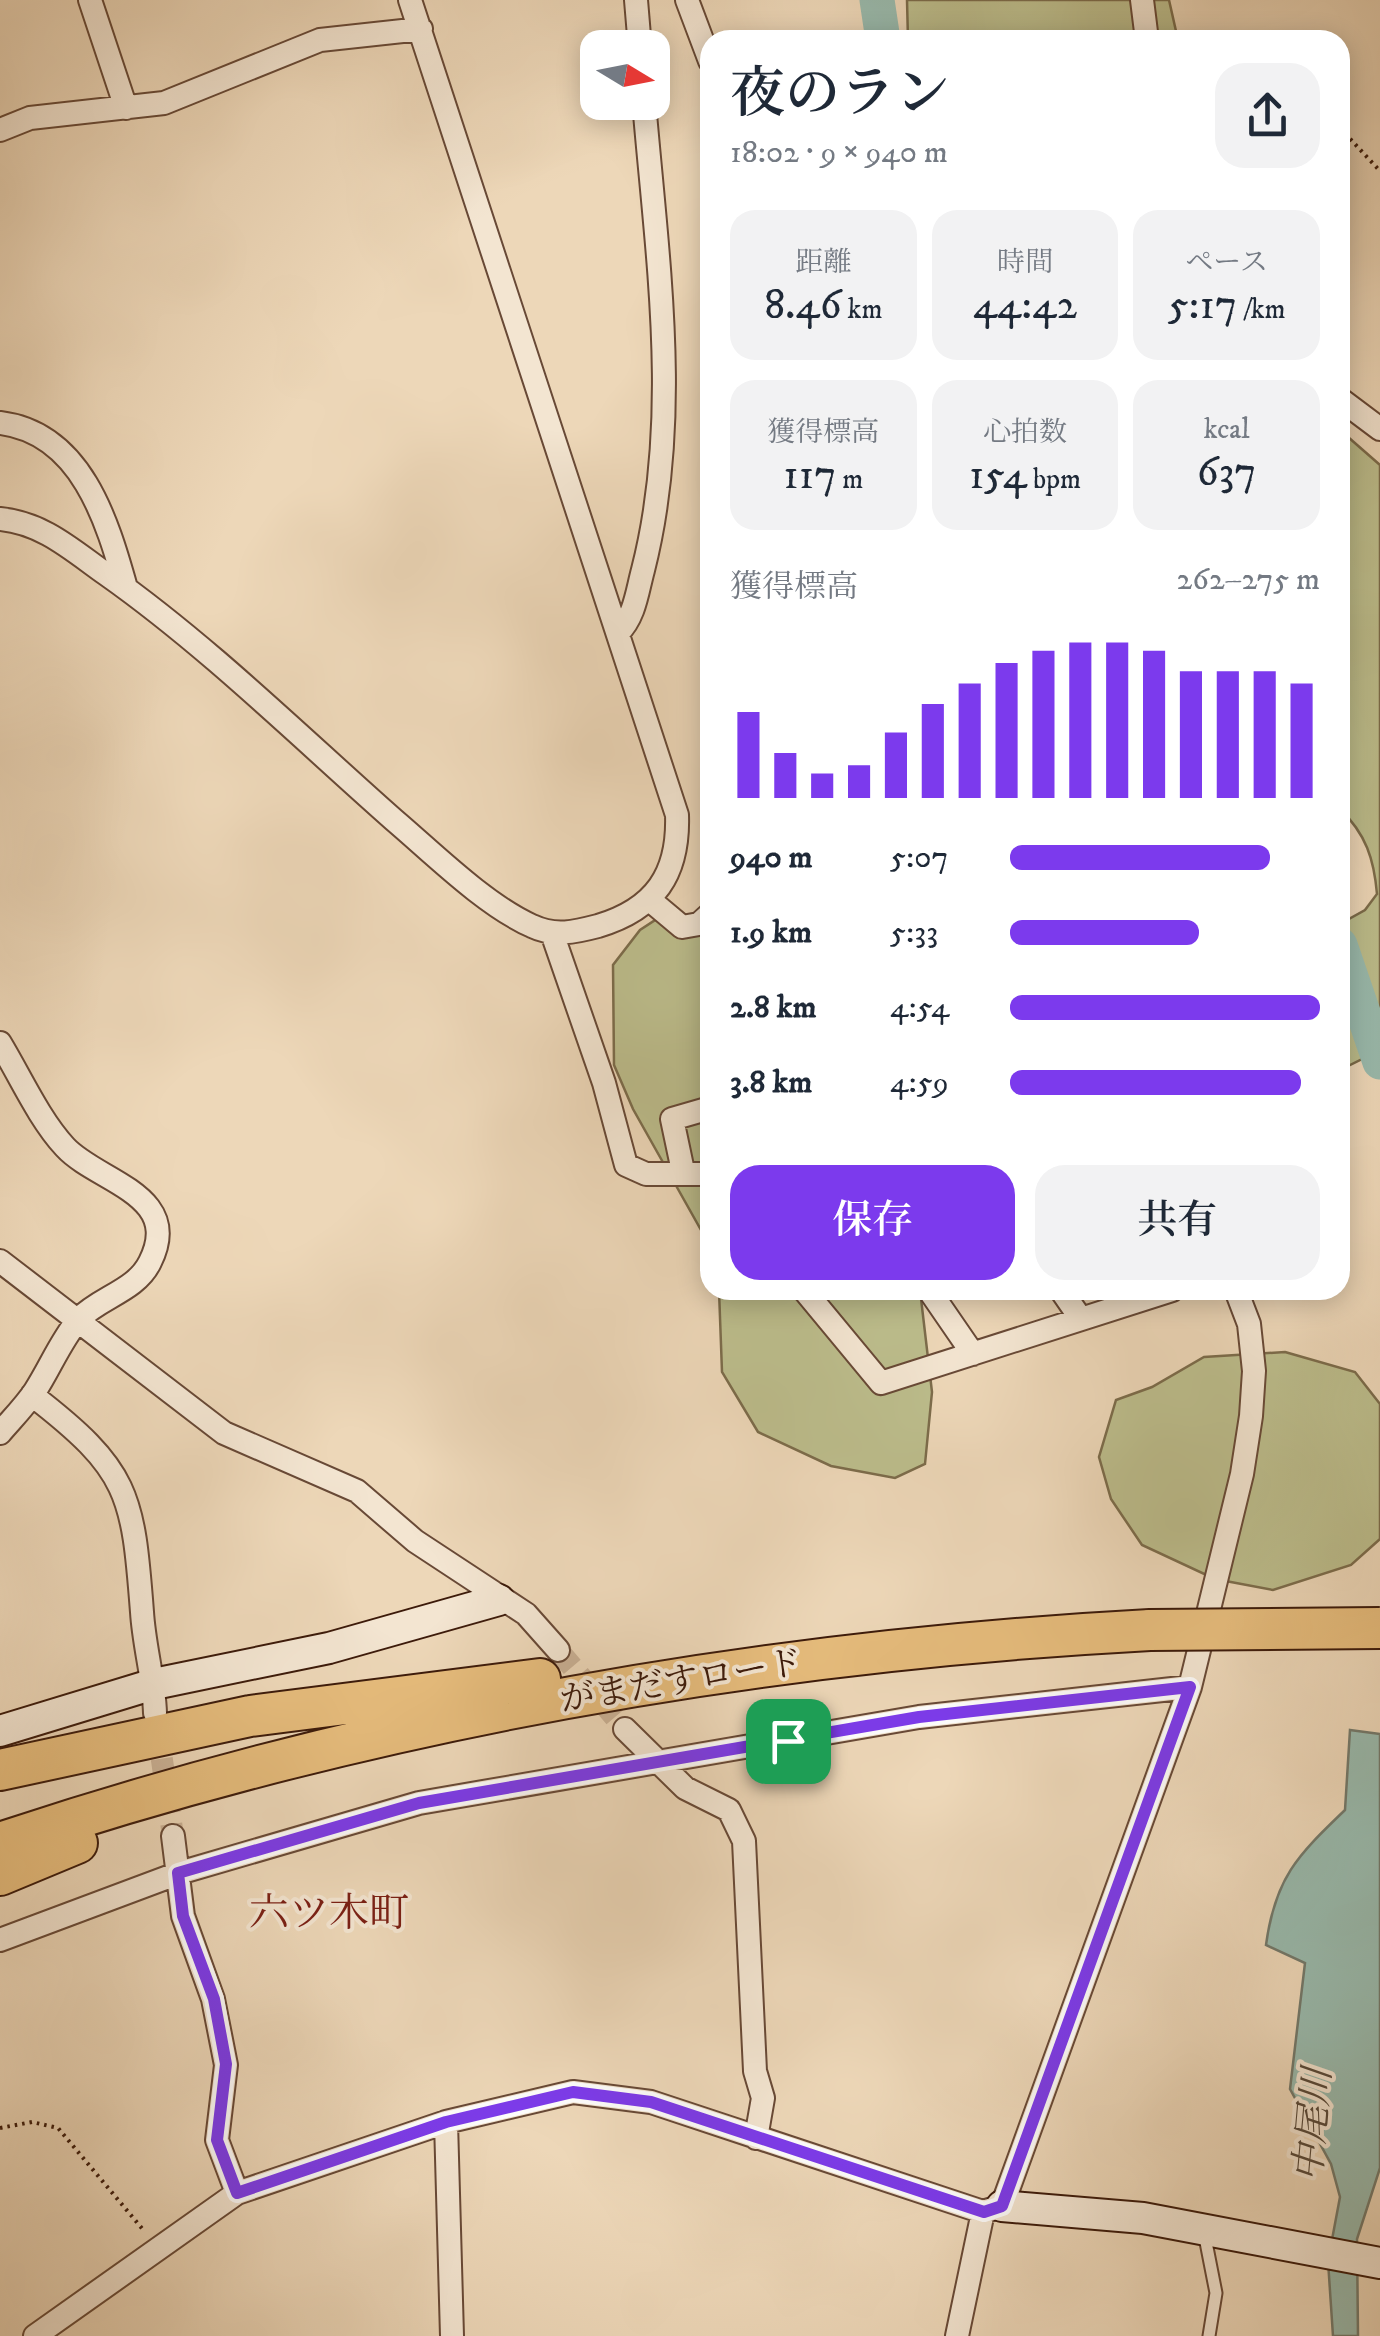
<!DOCTYPE html>
<html lang="ja">
<meta charset="utf-8">
<style>
:root{--surface:#fff;--page:#f2f2f3;--text:#1f2937;--muted:#747a83;--accent:#7c3aed}
body{margin:0;font-family:"IM FELL DW Pica","Noto Serif JP",serif;background:var(--page);color:var(--text);height:100vh;display:flex;flex-direction:column;font-size:38px;white-space:nowrap}
*{box-sizing:border-box;margin:0}
p{font-size:32px;color:var(--muted)}
.icon{flex:none;width:55px;height:55px;fill:none;stroke:currentColor;stroke-width:2;stroke-linecap:round;stroke-linejoin:round}
.map{position:relative;flex:1;overflow:hidden}
.sheet{position:absolute;left:700px;top:30px;width:650px;height:1270px;display:flex;flex-direction:column;background:var(--surface);border-radius:30px;box-shadow:0 5px 25px #0003}
.sheet>*{flex:none}
.needle{width:65px;rotate:100deg}
.controls{position:absolute;left:580px;top:30px;display:grid;gap:20px}
.controls a{display:grid;place-items:center;width:90px;height:90px;border-radius:20px;background:var(--surface);box-shadow:0 5px 25px #0003;font-size:50px}
.pin{position:absolute;display:grid;place-items:center;width:85px;height:85px;color:#fff;margin:-42px;border-radius:20px;box-shadow:0 5px 15px #0006}
.round{display:grid;place-items:center;flex:none;width:105px;height:105px;border-radius:30px;background:var(--page)}
.head{display:flex;align-items:center;justify-content:space-between;height:170px;padding:0 30px}
h1{font-size:55px;font-weight:600;line-height:75px}
.figures{display:grid;grid-template-columns:repeat(3,1fr);gap:15px;height:170px;padding:10px 30px}
.figures div{display:grid;align-content:center;border-radius:25px;background:var(--page);text-align:center}
.figures b{font-size:42px;font-weight:600}
.figures small{font-size:28px;font-weight:400}
.figures p{font-size:28px}
.chart{height:280px;padding:20px 30px}
.chart p{display:flex;justify-content:space-between}
.chart svg{width:100%;height:180px;margin-top:10px;stroke:var(--accent);stroke-width:6}
.button{display:flex;gap:20px;margin-top:auto;padding:20px 30px}
.button a{flex:1;height:115px;border-radius:30px;background:var(--accent);color:#fff;font-size:40px;font-weight:600;line-height:115px;text-align:center}
.button a+a{background:var(--page);color:var(--text)}
ul{padding:0 30px;list-style:none;font-size:32px}
li{display:grid;grid-template-columns:160px 120px 1fr;align-items:center;height:75px}
li i{height:25px;border-radius:12px;background:var(--accent)}
.map>svg:first-child{display:block}
</style>
<div class="map">
<svg width="1380" height="2336" viewBox="0 0 1380 2336">
<rect width="100%" height="100%" fill="#edd7b8"/>
<filter id="stains"><feTurbulence type="fractalNoise" baseFrequency=".002" numOctaves="4"/><feColorMatrix values="0 0 0 0 .2 0 0 0 0 .09 0 0 0 0 .02 0 0 0 .5 -.17"/></filter>
<radialGradient id="worn" r=".72"><stop offset=".6" stop-color="#630" stop-opacity="0"/><stop offset="1" stop-color="#630" stop-opacity=".3"/></radialGradient>
<path fill="#bcbd8c" stroke="#7c6c4b" stroke-width="2.5" d="M907,0h262l9,40h-270z
M1340,430l40,35v585l-40,20v-146l25,-14 12,-16c-3,-35 -11,-60 -37,-85z
M663,915l37,14 10,8v309l-77,-137 -19,-44 -1,-100 27,-35z
M719,1290h201l12,102 -7,72 -30,14 -64,-12 -73,-34 -36,-60z
M1285,1352l70,20 25,32v135l-29,26 -78,25 -58,-11 -73,-34 -31,-46 -12,-42 17,-57 36,-13 52,-30z"/>
<path fill="#99baad" stroke="#747a6c" stroke-width="2.5" d="M1350,1730l30,4v434l-23,71 1,97h-25l-5,-75 12,-64 -9,-33 -41,-75 15,-126 -39,-18c9,-67 31,-89 79,-135z"/>
<g fill="none" stroke-linecap="round" stroke-linejoin="round">
<path stroke="#99baad" stroke-width="35" d="M877,0l6,40
M1340,945l40,117"/>
<path stroke="#cab195" stroke-width="22" stroke-dasharray="22 11" stroke-linecap="butt" d="M558,1650l67,79
M157,1726l16,110"/>
<defs>
<path id="lane" d="M1204,2232l12,61 -7,43"/>
<path id="street" d="M90,0l36,108
M636,0l4,48
M687,0l23,61
M1142,0l5,40
M0,130l30,-12 134,-15 156,-63 101,-11
M1340,399l40,30
M0,423c81,10 107,97 126,165
M0,519c43,4 72,31 106,55 102,72 194,163 288,246 40,34 91,85 138,106 23,11 43,6 66,0 57,-17 81,-52 79,-111l-267,-815
M618,633c17,-17 19,-41 25,-63 39,-153 14,-312 1,-468
M651,901l31,26 17,-3 11,-10
M552,933l52,150 22,82 20,9h64
M0,1043c20,33 39,76 65,104 32,35 119,47 85,115 -14,29 -50,35 -71,57 -18,21 -29,49 -44,72 -10,15 -23,28 -35,42
M683,1171l-11,-52 38,-11
M0,1261l224,172 133,58 58,50 111,73 32,36
M804,1290l77,93 291,-93
M929,1290l44,64
M1061,1290l20,29
M32,1395c97,75 101,98 110,217 2,34 12,67 13,101
M625,1729l60,59 44,22 15,31 11,230 8,27 -7,40
M173,1836l10,80 30,83 13,66 -9,75 20,53
M0,1940l179,-67 240,-70 500,-86 271,-30
M446,2122l6,214
M35,2336l202,-143 209,-71 127,-30 78,10 332,110 19,-6 188,-519 52,-213 9,-58 3,-45 -5,-47 -13,-34
M957,2336l26,-124"/>
<path id="secondary" d="M0,1731l154,-47 175,-36 170,-48
M1002,2206l141,12 237,45"/>
<path id="highway" d="M0,1770l250,-54 290,-37
M0,1843c372,-124 759,-192 1150,-213
M0,1875l77,-32"/>
</defs>
<use href="#lane" stroke="#684936" stroke-width="15"/>
<use href="#street" stroke="#684936" stroke-width="26"/>
<use href="#secondary" stroke="#3c1a0a" stroke-width="34"/>
<use href="#highway" stroke="#3c1a0a" stroke-width="44"/>
<path stroke="#3c1a0a" stroke-width="4" stroke-dasharray="2.5 5" stroke-linecap="butt" d="M1340,128l40,43
M0,2128l32,-6 26,6 87,104"/>
<use href="#lane" stroke="#f3e5d1" stroke-width="11"/>
<use href="#street" stroke="#f3e5d1" stroke-width="22"/>
<use href="#secondary" stroke="#f3e5d1" stroke-width="30"/>
<use href="#highway" stroke="#e6bc7c" stroke-width="40"/>
<defs>
<path id="highway-bridge" d="M1150,1630l230,-2"/>
</defs>
<use href="#highway-bridge" stroke="#3c1a0a" stroke-width="44" stroke-linecap="butt"/>
<use href="#highway-bridge" stroke="#e6bc7c" stroke-width="40"/>
</g>
<g fill="none" stroke-linecap="round" stroke-linejoin="round">
<defs>
<path id="route" d="M1190,1687l-188,519 -18,6 -333,-110 -78,-10 -127,30 -209,71 -20,-53 9,-76 -12,-65 -31,-83 -5,-43 241,-70 500,-86z"/>
</defs>
<use href="#route" stroke="#fff" stroke-width="20"/>
<use href="#route" stroke="#7c3aed" stroke-width="12"/>
</g>
<g text-anchor="middle" stroke-width="8" stroke-linejoin="round" paint-order="stroke">
<g font-size="35" fill="#3c1a0a" stroke="#f3e5d1">
<text transform="translate(681 1680) rotate(-9)" y="12">がまだすロード</text>
</g>
<g font-size="38" font-style="italic" fill="#584a3b" stroke="#f3e5d1">
<text transform="translate(1312 2125) rotate(-85)" y="13">中尾川</text>
</g>
<g font-size="40" fill="#7a1f14" stroke="#f3e5d1">
<text x="329" y="1926">六ツ木町</text>
</g>
</g>
<rect width="100%" height="100%" filter="url(#stains)"/>
<rect width="100%" height="100%" fill="url(#worn)"/>
</svg>
<div class="controls">
<a><svg class="needle" viewBox="-14 -14 28 28"><path d="M0-13l5 13h-10z" fill="#e53935"/><path d="M0 13l5-13h-10z" fill="#747a83"/></svg></a>
</div>
<div class="pin" style="left:788px;top:1741px;background:#1e9e55"><svg class="icon" aria-label="arrive" viewBox="0 0 24 24"><path d="M6 21V4h12l-3 4 3 4H6"/></svg></div>
<section class="sheet">
<div class="head"><div><h1>夜のラン</h1><p>18:02 · 9 × 940 m</p></div><a class="round"><svg class="icon" aria-label="share" viewBox="0 0 24 24"><path d="M12 15V3M7 8l5-5 5 5M5 13v7h14v-7"/></svg></a></div>
<div class="figures">
<div><p>距離</p><b>8.46<small> km</small></b></div>
<div><p>時間</p><b>44:42</b></div>
<div><p>ペース</p><b>5:17<small> /km</small></b></div>
</div>
<div class="figures">
<div><p>獲得標高</p><b>117<small> m</small></b></div>
<div><p>心拍数</p><b>154<small> bpm</small></b></div>
<div><p>kcal</p><b>637</b></div>
</div>
<div class="chart"><p><span>獲得標高</span>262–275 m</p>
<svg viewBox="0 0 160 44" preserveAspectRatio="none"><path d="M5 44V23M15 44V33M25 44V38M35 44V36M45 44V28M55 44V21M65 44V16M75 44V11M85 44V8M95 44V6M105 44V6M115 44V8M125 44V13M135 44V13M145 44V13M155 44V16"/></svg>
</div>
<ul>
<li><b>940 m</b>5:07<i style="width:84%"></i></li>
<li><b>1.9 km</b>5:33<i style="width:61%"></i></li>
<li><b>2.8 km</b>4:54<i style="width:100%"></i></li>
<li><b>3.8 km</b>4:59<i style="width:94%"></i></li>
</ul>
<div class="button"><a>保存</a><a>共有</a></div>
</section>
</div>
